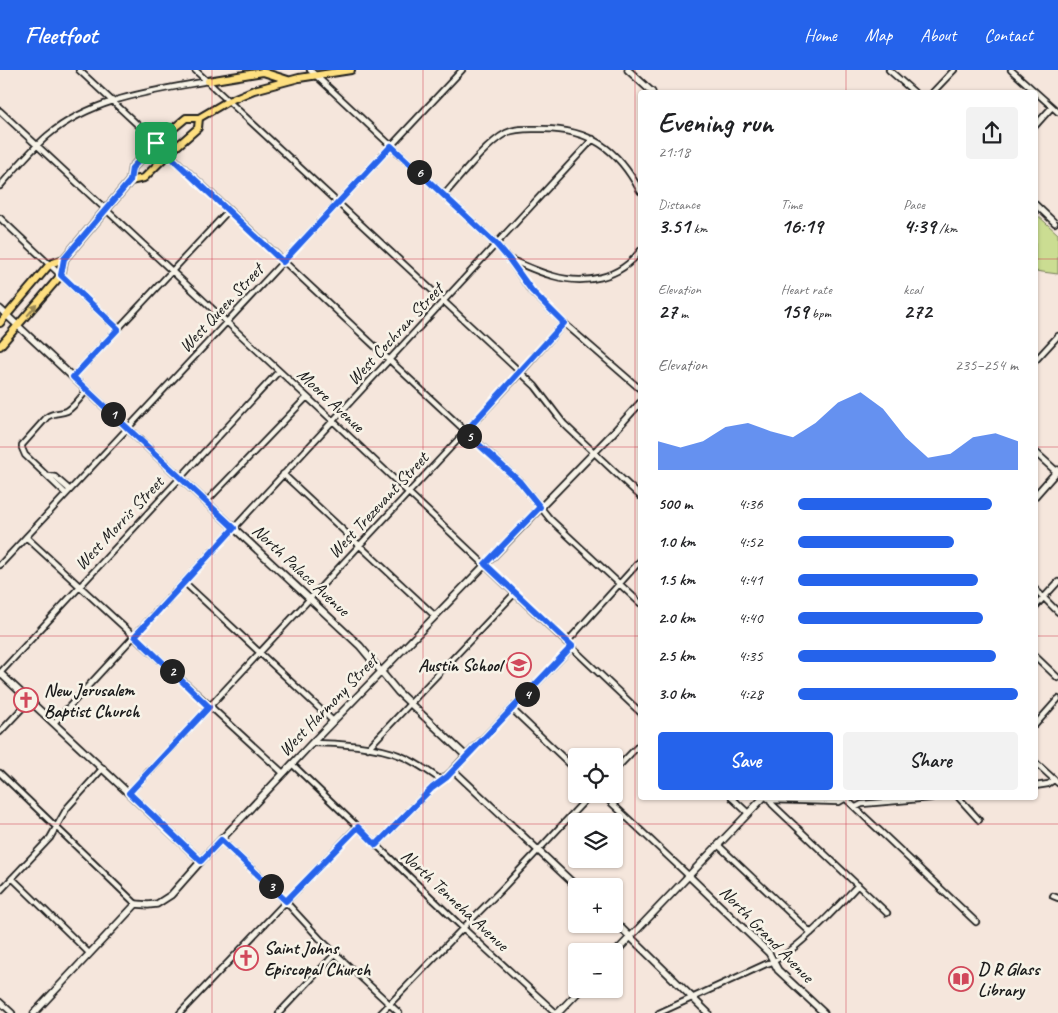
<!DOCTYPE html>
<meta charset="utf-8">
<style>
:root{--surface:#fff;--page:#f2f2f2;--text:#202124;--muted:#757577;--accent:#2563eb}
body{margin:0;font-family:Caveat,sans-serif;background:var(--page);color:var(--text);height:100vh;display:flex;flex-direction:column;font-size:19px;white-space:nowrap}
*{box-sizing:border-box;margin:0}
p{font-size:16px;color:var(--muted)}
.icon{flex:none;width:28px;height:28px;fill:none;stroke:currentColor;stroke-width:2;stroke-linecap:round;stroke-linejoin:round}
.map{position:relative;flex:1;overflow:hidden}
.side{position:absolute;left:638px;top:20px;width:400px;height:710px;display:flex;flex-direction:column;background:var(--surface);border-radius:5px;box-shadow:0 1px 4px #0004}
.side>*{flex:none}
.fabs{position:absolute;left:568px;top:678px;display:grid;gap:10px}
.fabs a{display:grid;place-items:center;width:55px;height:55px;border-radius:5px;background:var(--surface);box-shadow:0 1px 4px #0004;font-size:25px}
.pin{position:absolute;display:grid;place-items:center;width:42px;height:42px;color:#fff;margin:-21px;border-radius:10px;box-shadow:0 2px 8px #0006}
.km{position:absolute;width:25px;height:25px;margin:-12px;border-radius:50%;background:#222;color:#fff;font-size:14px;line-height:25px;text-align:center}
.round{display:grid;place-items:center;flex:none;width:52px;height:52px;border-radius:5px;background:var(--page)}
.overview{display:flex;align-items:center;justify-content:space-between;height:85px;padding:0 20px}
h1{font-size:28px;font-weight:700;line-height:38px}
.stats{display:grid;grid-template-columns:repeat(3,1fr);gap:8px;height:85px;padding:5px 20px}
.stats div{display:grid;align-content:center}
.stats b{font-size:21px;font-weight:700}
.stats small{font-size:14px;font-weight:400}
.stats p{font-size:14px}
.chart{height:140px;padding:10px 20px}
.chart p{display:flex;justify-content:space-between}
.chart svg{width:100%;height:90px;margin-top:5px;fill:var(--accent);opacity:.7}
.action{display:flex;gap:10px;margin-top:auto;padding:10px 20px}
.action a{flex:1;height:58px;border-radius:5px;background:var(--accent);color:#fff;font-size:20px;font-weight:700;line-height:58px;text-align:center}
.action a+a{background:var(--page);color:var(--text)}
ul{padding:0 20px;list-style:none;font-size:16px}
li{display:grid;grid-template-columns:80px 60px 1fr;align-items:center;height:38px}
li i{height:12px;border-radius:6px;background:var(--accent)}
header{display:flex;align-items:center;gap:30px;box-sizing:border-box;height:70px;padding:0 25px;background:var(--accent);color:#fff}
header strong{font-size:24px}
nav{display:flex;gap:28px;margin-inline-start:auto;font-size:18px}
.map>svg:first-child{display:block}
</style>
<header>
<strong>Fleetfoot</strong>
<nav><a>Home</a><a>Map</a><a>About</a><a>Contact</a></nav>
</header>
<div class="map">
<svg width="1058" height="943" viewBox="0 0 1058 943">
<rect width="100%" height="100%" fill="#f5e6dc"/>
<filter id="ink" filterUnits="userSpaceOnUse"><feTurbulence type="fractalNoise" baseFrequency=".02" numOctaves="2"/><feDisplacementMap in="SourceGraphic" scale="10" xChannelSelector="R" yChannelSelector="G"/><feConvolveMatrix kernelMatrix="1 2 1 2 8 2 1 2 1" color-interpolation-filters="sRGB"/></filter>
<g filter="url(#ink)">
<path fill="#cbdd92" stroke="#747c57" d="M1035,143l23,21v40l-23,-3z"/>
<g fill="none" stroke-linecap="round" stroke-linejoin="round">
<defs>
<path id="street" d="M79,0l441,412 30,37 90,84
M195,0l340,316 29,38 76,72
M310,0l186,174 13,15 22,32 33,32 76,66
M889,0l25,22
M1011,0l47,42
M933,22l21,-22
M0,41l333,310 307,291
M1035,56l17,-19
M0,116c15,-17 30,-35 47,-50 45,-38 105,-45 161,-55
M444,125c15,-17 43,-52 62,-62 10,-5 23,-4 34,-4 49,-1 78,20 100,62
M1035,134l20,19
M0,148l118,111
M509,189c15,6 29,13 44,17 31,9 67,3 87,-25
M1035,291l23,-25
M73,307l156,-167
M283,404l151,141
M49,406l6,1 15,13
M66,424l-41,-39 -3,-7v-3l25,-28c7,-5 13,-3 20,-6 7,-4 14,-14 20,-21
M206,432l101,-105
M26,467l257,236
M0,495l462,-495
M184,512l149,139
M1035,519l23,23
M1035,537l23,-25
M567,572l73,-81
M1035,586l23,22
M0,603l279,-302
M512,639l64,61
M54,653l539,-584
M1035,655l23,-26
M0,662l29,-31
M312,673c26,0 65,3 89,13 15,6 27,15 40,24
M368,678l147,-155
M466,686l106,-109
M1035,692l23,21
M292,694l171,164 93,85
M614,701l26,-27
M0,703l136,131
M1035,716l13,-2 6,-4
M129,723l392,-421 43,-49
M602,724l87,82
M732,728l16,15
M767,728l3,2 69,2 7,-4
M845,728l131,124
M959,728l20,22
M770,730l2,4 115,109
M856,737l6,-3 69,-6
M221,770l53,49 47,51 78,73
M376,775l56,-57 21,-18
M718,775l93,88
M12,808l77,75
M0,821l50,-53 17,-30 36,-40
M1053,826l5,2
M0,932l12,11
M180,943l177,-186
M279,943l57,-60
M381,943l82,-85 38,-38 90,-96
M659,943l107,-49c24,-5 73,-59 92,-79"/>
<path id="secondary" d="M628,0l24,22
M0,239l360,337 38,46 68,64 -13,14 123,116
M1035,382l22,20
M1035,426l23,-26
M0,603l201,188
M689,806l80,77 9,17 46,43
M614,851l94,92
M614,884l149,-156
M34,943l102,-109 12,1 9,-1 14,-9 30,-34 111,-118 300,-309 28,-31
M558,943l23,-24"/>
<path id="primary" d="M208,11l55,-9 25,8
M130,111l14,-3 24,-24 30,-26 1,-10
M0,253l50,-59 14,-5
M0,276l61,-71 3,-16 66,-78 2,-13 24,-25 30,-25h13l29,-17 26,-11 45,-12 52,-8"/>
</defs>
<use href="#street" stroke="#1c1c1c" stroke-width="8"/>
<use href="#secondary" stroke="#1c1c1c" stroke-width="9"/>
<use href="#primary" stroke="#1c1c1c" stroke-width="10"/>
<use href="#street" stroke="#f7f3e8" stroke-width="4.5"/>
<use href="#secondary" stroke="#f7f3e8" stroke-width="5.5"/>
<use href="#primary" stroke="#fedf80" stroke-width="6"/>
</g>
<defs><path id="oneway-solid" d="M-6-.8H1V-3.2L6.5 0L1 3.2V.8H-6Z" transform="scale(1.25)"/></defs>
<use fill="#988753" href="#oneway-solid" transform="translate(32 240) rotate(-50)"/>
</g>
<g fill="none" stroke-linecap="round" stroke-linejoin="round" filter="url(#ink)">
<defs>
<path id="route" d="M156,73l127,119 108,-116 105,98 13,15 23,32 32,32 -99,109 55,50 20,25 -55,57 87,82 -125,131 -15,11 -56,57 -18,-18 -72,74 -65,-61 -20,21 -72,-68 80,-86 -74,-71 99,-108 -161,-151 45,-48 -57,-54 3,-16 66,-78 2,-13z"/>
</defs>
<use href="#route" stroke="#fff" stroke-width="10"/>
<use href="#route" stroke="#2563eb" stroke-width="6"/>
</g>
<path fill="none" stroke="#d1495b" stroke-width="1" stroke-opacity="0.55" d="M212,0v943M423,0v943M635,0v943M846,0v22M0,189h640M1035,189h23M0,377h640M1035,377h23M0,566h640M1035,566h23M846,728v215M0,754h576M614,754h444"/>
<defs>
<symbol id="school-ring" viewBox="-11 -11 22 22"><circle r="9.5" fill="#f7f3e8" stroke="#d1495b" stroke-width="1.5"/><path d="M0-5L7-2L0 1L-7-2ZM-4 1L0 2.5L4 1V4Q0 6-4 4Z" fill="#d1495b"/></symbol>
<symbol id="church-ring" viewBox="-11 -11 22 22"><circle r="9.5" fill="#f7f3e8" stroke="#d1495b" stroke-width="1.5"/><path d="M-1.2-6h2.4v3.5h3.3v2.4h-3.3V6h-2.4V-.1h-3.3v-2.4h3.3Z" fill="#d1495b"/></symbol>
<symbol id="library-ring" viewBox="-11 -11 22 22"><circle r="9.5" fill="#f7f3e8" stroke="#d1495b" stroke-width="1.5"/><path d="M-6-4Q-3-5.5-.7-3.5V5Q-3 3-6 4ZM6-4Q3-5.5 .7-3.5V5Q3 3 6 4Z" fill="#d1495b"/></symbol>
</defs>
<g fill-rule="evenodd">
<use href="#school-ring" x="505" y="581" width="28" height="28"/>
<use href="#church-ring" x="12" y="616" width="28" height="28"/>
<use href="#church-ring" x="232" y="874" width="28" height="28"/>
<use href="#library-ring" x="947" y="895" width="28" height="28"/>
</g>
<g text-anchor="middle" stroke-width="5" stroke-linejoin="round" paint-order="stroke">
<g font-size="18" fill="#1c1c1c" stroke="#f7f3e8">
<text transform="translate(221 238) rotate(-47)" y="6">West Queen Street</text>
<text transform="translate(395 264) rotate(-47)" y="6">West Cochran Street</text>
<text transform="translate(331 330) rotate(43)" y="6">Moore Avenue</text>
<text transform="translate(378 435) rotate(-47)" y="6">West Trezevant Street</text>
<text transform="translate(119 453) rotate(-47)" y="6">West Morris Street</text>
<text transform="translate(301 500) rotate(43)" y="6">North Palace Avenue</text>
<text transform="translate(328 635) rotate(-46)" y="6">West Harmony Street</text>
<text transform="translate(455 830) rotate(43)" y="6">North Tenneha Avenue</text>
<text transform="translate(767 864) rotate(46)" y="6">North Grand Avenue</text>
</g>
<g font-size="18" font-weight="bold" fill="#1c1c1c" stroke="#f7f3e8" text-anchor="start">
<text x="502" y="601" text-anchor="end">Austin School</text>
<text x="44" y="626">New Jerusalem<tspan x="44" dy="21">Baptist Church</tspan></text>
<text x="264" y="884">Saint Johns<tspan x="264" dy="21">Episcopal Church</tspan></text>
<text x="978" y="905">D R Glass<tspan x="978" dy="21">Library</tspan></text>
</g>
</g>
</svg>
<div class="fabs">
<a><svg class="icon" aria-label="locate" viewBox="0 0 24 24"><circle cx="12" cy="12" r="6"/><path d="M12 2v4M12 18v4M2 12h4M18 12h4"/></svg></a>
<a><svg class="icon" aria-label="layers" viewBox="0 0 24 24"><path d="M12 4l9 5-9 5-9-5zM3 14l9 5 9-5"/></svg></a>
<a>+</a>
<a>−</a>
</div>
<div class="pin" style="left:156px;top:73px;background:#1e9e55"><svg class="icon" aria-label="arrive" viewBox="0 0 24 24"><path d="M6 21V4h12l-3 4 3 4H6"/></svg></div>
<b class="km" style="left:113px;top:344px">1</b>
<b class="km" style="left:172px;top:601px">2</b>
<b class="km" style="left:271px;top:816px">3</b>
<b class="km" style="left:527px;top:624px">4</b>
<b class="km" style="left:469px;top:366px">5</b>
<b class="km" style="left:419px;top:102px">6</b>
<section class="side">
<div class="overview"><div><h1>Evening run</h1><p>21:18</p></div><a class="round"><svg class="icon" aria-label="share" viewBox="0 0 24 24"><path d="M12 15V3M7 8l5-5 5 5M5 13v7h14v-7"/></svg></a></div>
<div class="stats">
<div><p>Distance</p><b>3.51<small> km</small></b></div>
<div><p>Time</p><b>16:19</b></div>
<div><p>Pace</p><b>4:39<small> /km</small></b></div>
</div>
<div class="stats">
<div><p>Elevation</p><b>27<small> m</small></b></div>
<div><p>Heart rate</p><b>159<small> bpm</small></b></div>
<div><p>kcal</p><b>272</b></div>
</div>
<div class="chart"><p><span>Elevation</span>235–254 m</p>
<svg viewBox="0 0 160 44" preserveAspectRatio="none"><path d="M0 44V30L10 33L20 30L30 23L40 21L50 25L60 28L70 21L80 11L90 6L100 14L110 28L120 38L130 36L140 28L150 26L160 30V44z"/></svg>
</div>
<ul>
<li><b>500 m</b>4:36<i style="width:88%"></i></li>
<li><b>1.0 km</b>4:52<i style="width:71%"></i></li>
<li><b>1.5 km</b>4:41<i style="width:82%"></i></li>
<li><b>2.0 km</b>4:40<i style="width:84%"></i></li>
<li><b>2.5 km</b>4:35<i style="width:90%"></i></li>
<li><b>3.0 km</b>4:28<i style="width:100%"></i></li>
</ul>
<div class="action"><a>Save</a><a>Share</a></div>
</section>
</div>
